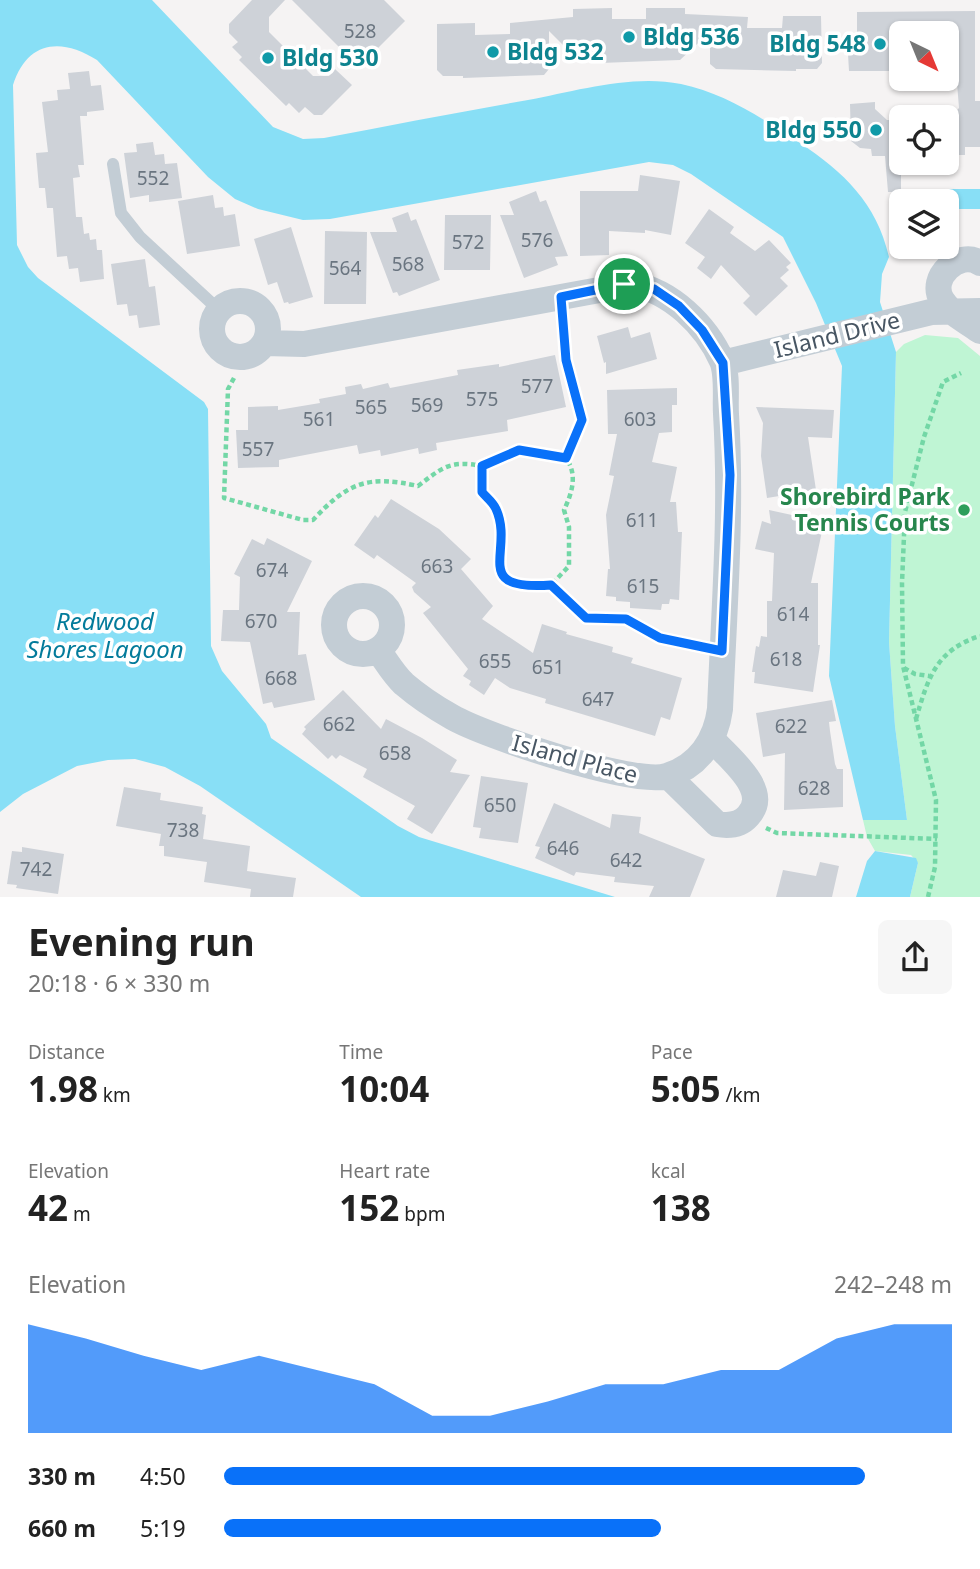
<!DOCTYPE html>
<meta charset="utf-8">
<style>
:root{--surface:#fff;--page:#f6f6f6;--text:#222;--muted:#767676;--accent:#0971f9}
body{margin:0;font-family:"Noto Sans",sans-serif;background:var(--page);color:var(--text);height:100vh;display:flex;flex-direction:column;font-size:26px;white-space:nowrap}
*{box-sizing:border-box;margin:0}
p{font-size:23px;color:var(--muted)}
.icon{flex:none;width:38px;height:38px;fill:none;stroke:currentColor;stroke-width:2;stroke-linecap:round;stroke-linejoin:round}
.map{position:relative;height:897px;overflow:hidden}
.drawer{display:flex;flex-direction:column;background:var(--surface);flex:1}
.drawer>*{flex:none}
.needle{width:46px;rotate:137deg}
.controls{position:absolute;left:889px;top:21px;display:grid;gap:14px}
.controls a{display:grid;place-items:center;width:70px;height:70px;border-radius:10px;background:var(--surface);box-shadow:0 2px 5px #0004;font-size:35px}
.pin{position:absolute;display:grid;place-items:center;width:60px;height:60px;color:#fff;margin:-30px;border:4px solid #fff;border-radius:50%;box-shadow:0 2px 7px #0007}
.round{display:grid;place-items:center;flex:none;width:74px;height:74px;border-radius:10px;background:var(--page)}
.head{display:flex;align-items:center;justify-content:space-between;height:119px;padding:0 28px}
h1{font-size:38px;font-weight:700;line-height:52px}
.stats{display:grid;grid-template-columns:repeat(3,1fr);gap:10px;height:119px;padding:7px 28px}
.stats div{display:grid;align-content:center}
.stats b{font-size:35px;font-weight:700}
.stats small{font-size:19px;font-weight:400}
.stats p{font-size:19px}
.chart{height:196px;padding:14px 28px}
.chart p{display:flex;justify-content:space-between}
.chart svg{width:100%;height:126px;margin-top:7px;fill:var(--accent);opacity:.7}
ul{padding:0 28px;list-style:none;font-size:23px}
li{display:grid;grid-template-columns:112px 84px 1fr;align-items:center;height:52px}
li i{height:18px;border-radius:9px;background:var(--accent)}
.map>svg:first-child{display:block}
</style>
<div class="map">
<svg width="980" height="897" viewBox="0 0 980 897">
<rect width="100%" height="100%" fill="#f5f3f3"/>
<path fill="#bff5d4" d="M925,335l33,3 22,18v541h-70l8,-34 -7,-8 -36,-4 -8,-14 -4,-17h44l-12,-94 -6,-84 7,-290 8,-8z"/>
<path fill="#88dff6" d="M0,0h152l121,127 30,12 21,-1c68,-13 136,-26 204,-38 48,-9 104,-26 153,-16 44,9 82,35 119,59 44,29 77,61 89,114l-7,17 -2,28 16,50 -7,290 6,84 12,94h-44l-34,-144 13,-310 -26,-63 -33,-66 -92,-63 -18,-9 -24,-3 -319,57 -27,1 -45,-11 -23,-10 -27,-22 -111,-117c-36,-23 -70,-19 -84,25l4,160 11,22 10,11 166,124 4,7 3,237 11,25 44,53 5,14 127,88 21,11 196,60h-254l-161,-111 -35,-19 -30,-8 -27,1 -31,6 -54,28 -23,18z
M940,189h40v20h-33v-8h-7z
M875,851l41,7 2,5 -8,34h-54l11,-36z"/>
<path fill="#ced2d8" d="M252,0h33l-16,17v15l44,44h16l6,-7 17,16 -30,30h-8l-9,-8 -6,6 -10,-10 -3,3 -47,-46 3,-3 -10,-10 6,-5 -9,-9v-9z
M292,0h92l21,21 -46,46z
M612,8v11h34v-11h39v6l63,3 -1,11h35l1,-12h38l1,47 -5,6h-21v2l-80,-2 -6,-5v-32l-30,28 -80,3 -1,-2h-20l-30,-30v38l-5,6 -81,3v-2h-20l-6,-6v-46l38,-1v12l35,-1v-11l63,-6v-8z
M975,11v90h5v46h-15v8h-18v-34l12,-13 -3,-38h-9v-37h-46v38h-52l-1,-17h9v-42z
M89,71l2,15 10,-1 3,25 -17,2v4h-7l4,49h-6l2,12 -7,1 3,39h6l2,17 5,-1 1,7 6,-1 1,11h5l2,29 -24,3 -2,-14 -9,1 -2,-13 -10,1 -4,-49h-6l-2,-20h-6l-3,-35 12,-1 -6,-50 16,-2 -1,-10 13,-1 -2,-16z
M875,102v7l12,11h14v72h-13l-3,-36h-13l-1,-7 -11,-1 -9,-7 -1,-37z
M153,142l2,13 9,-1 1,10 12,-1 5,35 -33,4v-7l-19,3 -6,-45 13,-1 -1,-8z
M640,175l40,6 -9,54 -26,-5v3l-36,-2v24l-29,1v-65h58z
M536,191l4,11 6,-2 22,56 -13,1 3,8 -34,13 -24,-63h14l-5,-13z
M213,195l2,13 8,-1 1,9 11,-2 5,32 -53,8 -9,-53z
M709,209l25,18 -4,6 25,18 14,-11 22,23 -5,4 3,3 -9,8 8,8 -32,30 -13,-13 7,-7 -29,-31 -10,14 -14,-11 8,-11 -20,-14z
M408,212l3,9 5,-2 24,61 -41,16 -2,-4 -4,1 -23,-61h27l-5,-14z
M445,215h46l-1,55h-46z
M291,227l22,70 -24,7 -1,-2 -4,1 -7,-21 -9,3 -14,-46z
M325,231l42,1 -1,72h-42z
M145,259l4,28 6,-1 5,39 -21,3 -2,-13 -8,1 -2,-12 -10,1 -6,-41z
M628,327l3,11 19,-6 7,27 -51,15v-12l-2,1 -7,-27z
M555,355l11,52 -59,13 1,11 -72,12 1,7 -18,4 -1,-6 -37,8 -1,-6 -21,4 -2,-9 -78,15v7l-41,1 -2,-38h12v-23l30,-1v4l42,-7 -1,-4 27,-5 -1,-7 16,-3 2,5 25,-6 2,5 68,-13 -1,-5 42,-6v3z
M677,388v17h-5v27l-13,1 -7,29 25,5 -7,35h6l2,30h4l-3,68 -9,-1 -1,5h-7l-1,6 -31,-2v-6l-14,-1v-4l-10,-1 2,-27h2l-4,-54 8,-39 -5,-1 8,-41h-9l-1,-44z
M756,407l78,3 -2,28 -24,-1 8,53 -49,8 -6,-42 2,-33z
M391,499l48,30 32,30 -10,10 32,37 -11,13 51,34 9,-29 25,8 -1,2 47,13 -1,5 21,6 -2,5 51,15 -12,42 -9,-3 -6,19 -110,-33 1,-4 -36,-11 -15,-10 -11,17 -15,-10 2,-4 -8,-5 5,-7 -45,-56 8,-6 -17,-15 -2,-5 4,-4 -39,-28 -3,4 -20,-14 21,-30 3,3z
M769,510l55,12 -13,61h7v62h2l-7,47 -59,-9 1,-11h-3l4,-26 3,1 2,-11 6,1v-36h5l2,-48 -19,-4 7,-28 9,3z
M267,538l45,23 -25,51h13l-2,43 8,-1 9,46 -41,8 -2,-6 -9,2 -13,-62 -29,-1 2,-31h16l1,-33 -6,-3 18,-35 12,6z
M343,690l38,39 5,-10 36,19 35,22 -7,12 20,3 -38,59 -25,-15 8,-13 -52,-29 4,-8 -27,-14 -4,4 -4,-4 -4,4 -26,-25 4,-5 -2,-2z
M832,700l4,21 -7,1 1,9 5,33 2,5h6v38l-59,3 1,-57 -22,4 -7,-44z
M481,776l47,7 -10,60 -39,-5 2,-10 -8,-1z
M124,787l37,6 -1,7 43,7 -1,7 4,1 -3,24 47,7 -3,25 49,7 -3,19h-43l1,-8 -47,-7 3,-20 -43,-6v-10h-5l2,-12 -45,-8z
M554,803l56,25 2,-14 29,3 -2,16 66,26 -15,38h-41l5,-11 -40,-4 1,-5 -39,-5 -2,4 -39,-18 5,-11 -5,-1z
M22,847l42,7 -6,40 -42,-6 1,-3 -10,-1 5,-33 10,1z
M820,862l19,4 -7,31h-56l7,-27 33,6z"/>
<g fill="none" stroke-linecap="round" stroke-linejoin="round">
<path stroke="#73d7a6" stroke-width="4.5" stroke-dasharray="5 3.5" stroke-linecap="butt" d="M562,319l4,41 16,60 -16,38
M234,378l-6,11 -4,109 79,22h10c35,-38 55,-45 105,-34 25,-19 32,-26 64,-20
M519,450l47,8c12,17 6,35 -2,52l5,17v39l-18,19c-82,6 -36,-34 -55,-76 -3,-7 -10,-12 -14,-17v-26z
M551,585l35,33 40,1 35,19 40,9
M904,668l11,6 14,2
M916,719c12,-41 20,-69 64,-83
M766,828l11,5 160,6
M928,897l7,-30 1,-67 -33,-134 -1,-83 3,-71 19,-75 19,-55 18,-9"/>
<path stroke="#c3cdd5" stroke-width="12" d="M113,164l8,49 19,24 79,73"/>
<path stroke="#c3cdd5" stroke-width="26" d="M980,263c-21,-14 -52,15 -38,37 8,14 25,21 38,31
M212 329a28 28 0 1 1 56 0a28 28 0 1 1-56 0Z
M265,343l39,1 328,-60c39,7 74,41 90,77 6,14 3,38 4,53 6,98 -2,197 -6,295 -4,31 -21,57 -53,67 -33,10 -182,-40 -215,-59 -16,-9 -34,-21 -48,-33 -10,-9 -18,-23 -26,-34
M723,363l208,-51 49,-1
M334 625a29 29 0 1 1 58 0a29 29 0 1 1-58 0Z
M668,776l49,48c11,2 23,1 31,-8 24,-26 -20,-58 -35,-76"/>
</g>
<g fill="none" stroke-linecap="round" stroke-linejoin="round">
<defs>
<path id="route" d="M624,284l30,5 25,17 23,24 21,33 7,112 -8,176 -62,-13 -34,-19 -40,-1 -35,-33c-82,6 -36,-34 -55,-76 -3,-7 -10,-12 -14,-17v-26l37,-16 47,8 16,-38 -16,-60 -5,-63z"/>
</defs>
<use href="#route" stroke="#fff" stroke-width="14"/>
<use href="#route" stroke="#0971f9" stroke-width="9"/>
</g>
<g fill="#0f9aa8" stroke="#fff" stroke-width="2.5">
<circle cx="629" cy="37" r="7"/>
<circle cx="880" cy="44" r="7"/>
<circle cx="493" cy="52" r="7"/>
<circle cx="268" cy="58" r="7"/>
<circle cx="876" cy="130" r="7"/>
</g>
<circle fill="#2e9e5b" stroke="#fff" stroke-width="2.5" cx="964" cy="510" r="7"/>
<g text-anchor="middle" stroke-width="7" stroke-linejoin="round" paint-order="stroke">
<g font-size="19" fill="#6a7580">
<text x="360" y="38">528</text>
<text x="153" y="185">552</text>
<text x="537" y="247">576</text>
<text x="468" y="249">572</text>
<text x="408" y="271">568</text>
<text x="345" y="275">564</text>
<text x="537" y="393">577</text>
<text x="482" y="406">575</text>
<text x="427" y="412">569</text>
<text x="371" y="414">565</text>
<text x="319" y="426">561</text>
<text x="640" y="426">603</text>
<text x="258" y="456">557</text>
<text x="642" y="527">611</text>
<text x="437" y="573">663</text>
<text x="272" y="577">674</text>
<text x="643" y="593">615</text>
<text x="793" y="621">614</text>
<text x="261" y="628">670</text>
<text x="786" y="666">618</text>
<text x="495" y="668">655</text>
<text x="548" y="674">651</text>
<text x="281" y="685">668</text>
<text x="598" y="706">647</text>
<text x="339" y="731">662</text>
<text x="791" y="733">622</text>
<text x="395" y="760">658</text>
<text x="814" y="795">628</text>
<text x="500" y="812">650</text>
<text x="183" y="837">738</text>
<text x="563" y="855">646</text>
<text x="626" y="867">642</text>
<text x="36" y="876">742</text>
</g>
<g font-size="23" font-weight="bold" fill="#0d838f" stroke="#fff" text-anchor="start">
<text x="643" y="45">Bldg 536</text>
<text x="866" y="52" text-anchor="end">Bldg 548</text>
<text x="507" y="60">Bldg 532</text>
<text x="282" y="66">Bldg 530</text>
<text x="862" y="138" text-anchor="end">Bldg 550</text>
</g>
<g font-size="23" fill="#485663" stroke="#fff">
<text transform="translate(837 335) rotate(-14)" y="8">Island Drive</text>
<text transform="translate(575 759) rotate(15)" y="8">Island Place</text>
</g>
<g font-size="23" font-weight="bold" fill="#27864d" stroke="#fff" text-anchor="end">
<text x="950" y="505">Shorebird Park<tspan x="950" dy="26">Tennis Courts</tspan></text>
</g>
<g font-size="24" font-style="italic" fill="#037b9b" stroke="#fff">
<text x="105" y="630">Redwood<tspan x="105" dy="28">Shores Lagoon</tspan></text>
</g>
</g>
</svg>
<div class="controls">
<a><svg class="needle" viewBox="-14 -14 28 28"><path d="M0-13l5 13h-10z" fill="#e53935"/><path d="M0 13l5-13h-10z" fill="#767676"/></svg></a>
<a><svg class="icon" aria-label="locate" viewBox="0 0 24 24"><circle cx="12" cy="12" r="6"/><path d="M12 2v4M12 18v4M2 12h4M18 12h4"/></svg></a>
<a><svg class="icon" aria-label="layers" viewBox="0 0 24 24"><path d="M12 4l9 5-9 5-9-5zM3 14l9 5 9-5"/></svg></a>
</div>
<div class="pin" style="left:624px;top:284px;background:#1e9e55"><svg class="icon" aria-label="arrive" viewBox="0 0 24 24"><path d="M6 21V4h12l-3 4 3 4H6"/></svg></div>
</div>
<section class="drawer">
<div class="head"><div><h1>Evening run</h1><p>20:18 · 6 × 330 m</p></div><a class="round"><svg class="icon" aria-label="share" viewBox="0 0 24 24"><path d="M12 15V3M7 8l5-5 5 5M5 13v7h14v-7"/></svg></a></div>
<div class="stats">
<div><p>Distance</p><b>1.98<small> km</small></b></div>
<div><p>Time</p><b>10:04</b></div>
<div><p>Pace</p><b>5:05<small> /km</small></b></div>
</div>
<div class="stats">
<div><p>Elevation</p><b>42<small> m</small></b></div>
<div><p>Heart rate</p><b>152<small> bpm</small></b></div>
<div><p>kcal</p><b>138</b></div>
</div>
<div class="chart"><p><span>Elevation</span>242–248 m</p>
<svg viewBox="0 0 160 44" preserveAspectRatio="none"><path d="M0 44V6L10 11L20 17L30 22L40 17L50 22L60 27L70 38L80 38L90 33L100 27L110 27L120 22L130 22L140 11L150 6L160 6V44z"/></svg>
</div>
<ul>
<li><b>330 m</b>4:50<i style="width:88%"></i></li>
<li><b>660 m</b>5:19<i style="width:60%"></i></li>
</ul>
</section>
